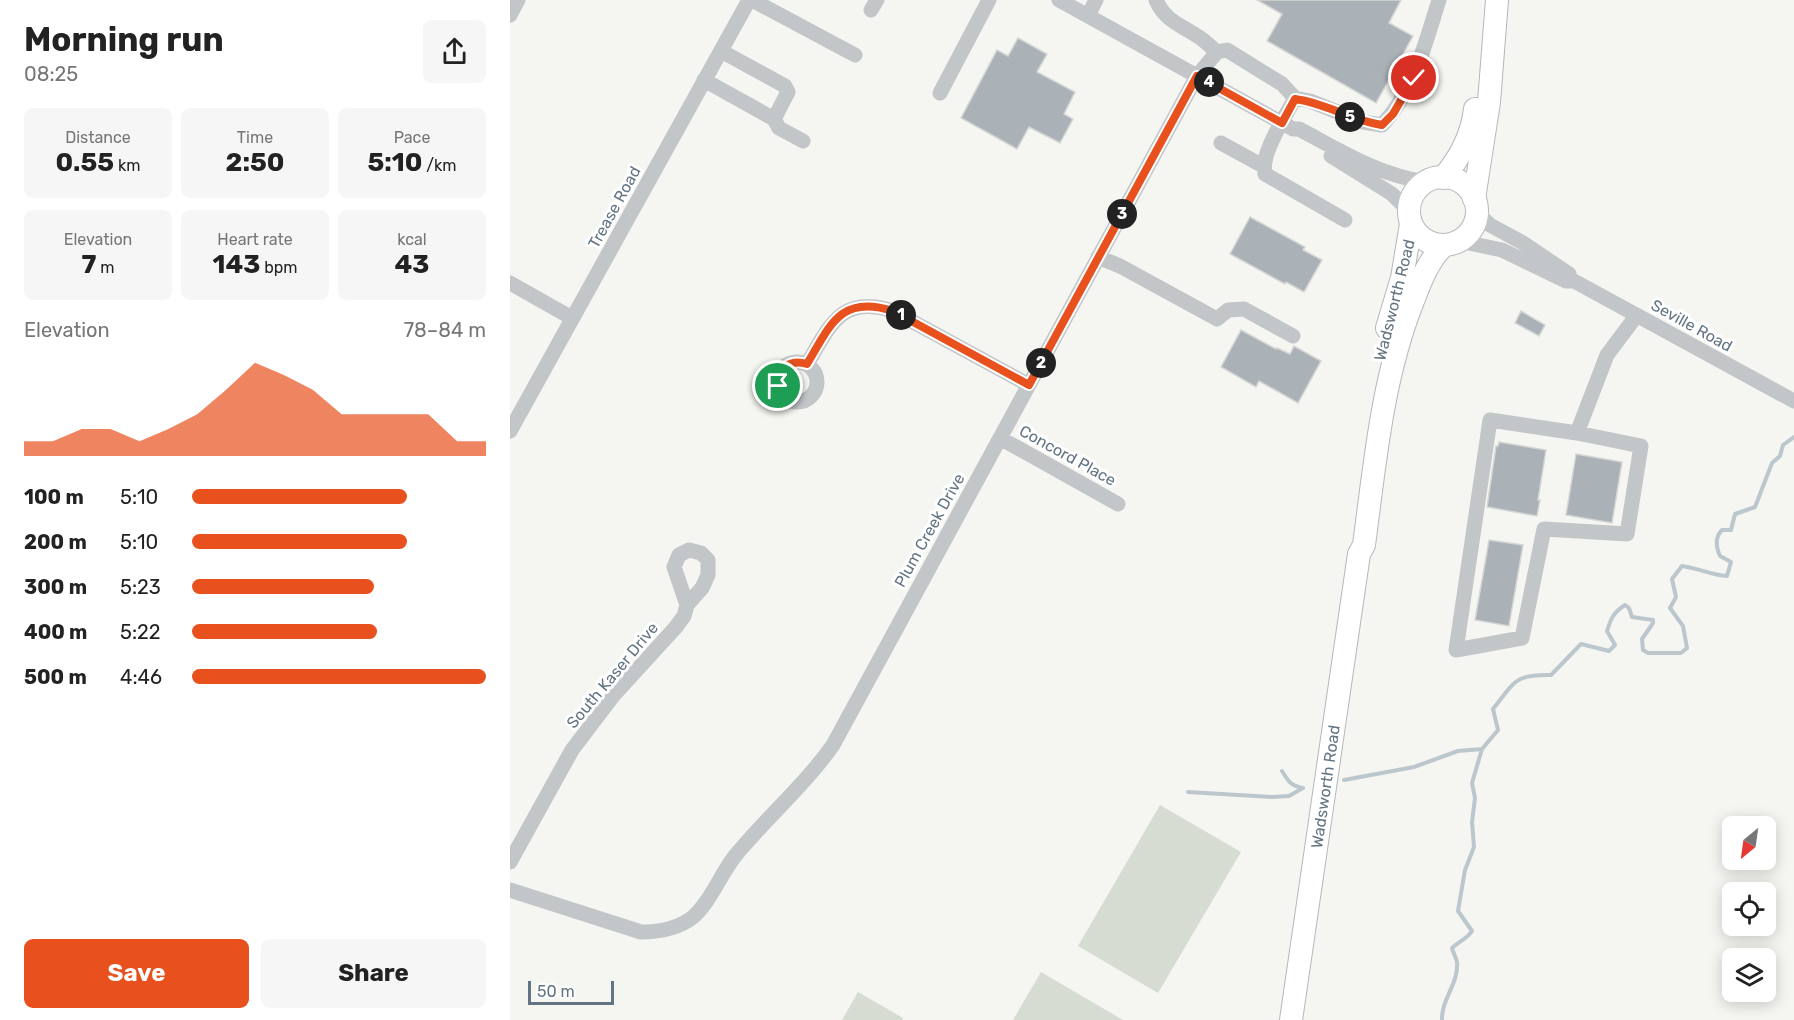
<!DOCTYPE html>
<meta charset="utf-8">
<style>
:root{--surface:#fff;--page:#f6f6f6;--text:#222;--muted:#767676;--accent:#e8511e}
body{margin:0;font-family:Rubik,sans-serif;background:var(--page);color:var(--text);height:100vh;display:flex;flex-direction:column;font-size:22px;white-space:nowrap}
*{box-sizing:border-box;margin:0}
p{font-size:20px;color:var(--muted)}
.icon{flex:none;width:33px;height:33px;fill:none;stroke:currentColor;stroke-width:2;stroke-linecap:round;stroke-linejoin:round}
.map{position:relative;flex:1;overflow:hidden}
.sheet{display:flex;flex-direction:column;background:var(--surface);width:510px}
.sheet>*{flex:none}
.needle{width:39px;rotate:209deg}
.fabs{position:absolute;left:1212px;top:816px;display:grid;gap:12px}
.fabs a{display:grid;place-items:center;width:54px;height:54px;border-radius:9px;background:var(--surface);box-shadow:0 3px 15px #0003;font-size:30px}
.scale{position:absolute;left:18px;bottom:15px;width:86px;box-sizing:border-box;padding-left:6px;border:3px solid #637483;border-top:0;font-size:16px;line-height:21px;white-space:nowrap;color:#637483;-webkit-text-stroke:4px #fff;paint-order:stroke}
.pin{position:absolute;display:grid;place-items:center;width:51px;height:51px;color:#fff;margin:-26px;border:3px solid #fff;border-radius:50%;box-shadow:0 2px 6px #0007}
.km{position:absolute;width:30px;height:30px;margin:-15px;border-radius:50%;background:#222;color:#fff;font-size:16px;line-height:30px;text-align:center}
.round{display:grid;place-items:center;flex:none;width:63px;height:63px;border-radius:9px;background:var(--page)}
.summary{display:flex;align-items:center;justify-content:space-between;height:102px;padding:0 24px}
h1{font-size:33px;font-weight:700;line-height:45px}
.metrics{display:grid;grid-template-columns:repeat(3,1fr);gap:9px;height:102px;padding:6px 24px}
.metrics div{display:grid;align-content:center;border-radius:9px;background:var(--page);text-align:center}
.metrics b{font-size:26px;font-weight:700}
.metrics small{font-size:16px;font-weight:400}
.metrics p{font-size:16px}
.chart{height:168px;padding:12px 24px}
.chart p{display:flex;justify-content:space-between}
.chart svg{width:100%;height:108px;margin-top:6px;fill:var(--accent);opacity:.7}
.primary-button{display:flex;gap:12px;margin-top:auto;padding:12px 24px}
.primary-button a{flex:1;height:69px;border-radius:9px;background:var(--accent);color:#fff;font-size:24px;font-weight:700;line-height:69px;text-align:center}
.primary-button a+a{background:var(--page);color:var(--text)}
ul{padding:0 24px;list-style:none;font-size:20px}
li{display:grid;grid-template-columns:96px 72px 1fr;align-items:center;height:45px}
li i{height:15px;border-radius:8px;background:var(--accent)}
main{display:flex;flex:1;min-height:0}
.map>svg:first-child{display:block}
</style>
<main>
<section class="sheet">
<div class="summary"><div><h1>Morning run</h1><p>08:25</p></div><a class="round"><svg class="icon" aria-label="share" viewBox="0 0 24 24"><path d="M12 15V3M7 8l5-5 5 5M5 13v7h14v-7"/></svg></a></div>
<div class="metrics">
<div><p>Distance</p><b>0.55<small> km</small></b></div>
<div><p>Time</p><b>2:50</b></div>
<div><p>Pace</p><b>5:10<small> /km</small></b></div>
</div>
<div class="metrics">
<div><p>Elevation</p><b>7<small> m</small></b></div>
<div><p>Heart rate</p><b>143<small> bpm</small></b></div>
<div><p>kcal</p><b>43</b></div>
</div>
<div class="chart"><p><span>Elevation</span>78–84 m</p>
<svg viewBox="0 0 160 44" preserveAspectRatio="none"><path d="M0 44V38L10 38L20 33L30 33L40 38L50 33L60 27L70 17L80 6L90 11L100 17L110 27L120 27L130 27L140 27L150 38L160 38V44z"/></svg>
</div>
<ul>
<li><b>100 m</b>5:10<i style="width:73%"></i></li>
<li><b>200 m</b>5:10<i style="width:73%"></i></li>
<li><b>300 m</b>5:23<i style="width:62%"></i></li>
<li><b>400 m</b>5:22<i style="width:63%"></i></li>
<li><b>500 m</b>4:46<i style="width:100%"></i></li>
</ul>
<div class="primary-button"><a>Save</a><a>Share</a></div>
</section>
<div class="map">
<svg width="1284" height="1020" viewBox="0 0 1284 1020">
<rect width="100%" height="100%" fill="#f5f5f1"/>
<path fill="#d6dcd2" d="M650,805l81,47 -83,141 -80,-47z
M531,972l82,48h-110z
M348,992l45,26 -1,2h-60z"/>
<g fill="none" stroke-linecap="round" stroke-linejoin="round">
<path stroke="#bbc7cc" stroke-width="4" d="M772,771c6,10 9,15 21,17
M834,780l70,-13 44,-16 24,-2
M678,792l84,5 17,-1 14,-8
M932,1020c-1,-20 17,-37 15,-58 -1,-4 -4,-10 -5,-14 7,-7 15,-9 20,-17l-14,-20 7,-41 9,-23 -2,-25 3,-24 -3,-15 10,-34 16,-19 -5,-21c22,-27 21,-35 58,-34l30,-31 28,7 6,-6 -8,-14c4,-13 7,-19 18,-26l4,3 3,9 21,3v3l-11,16 1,11 5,3h33l6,-5 -4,-22 -13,-18 6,-11 -4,-18 10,-13c16,2 29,9 45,10l4,-14 -11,-6c-4,-9 -5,-19 2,-26h9l4,-16 20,-7 17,-44 8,-7 3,-11 11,-8"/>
</g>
<path fill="#aab2b8" stroke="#d6d6d4" stroke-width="1.5" d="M747,0h144l-12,23 24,13 -37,67 -109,-62 15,-27z
M508,38l29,16 -10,18 38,20 -11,22 9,5 -13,24 -31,-16 -12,22 -56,-31 36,-68 11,6z
M740,217l55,30 -2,3 19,10 -18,32 -18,-10 -1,2 -55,-30z
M1011,311l24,14 -6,11 -24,-13z
M731,330l35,19 1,-1 13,6 4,-8 27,15 -23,42 -39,-22 -3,6 -35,-20z
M989,442l47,8 -8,50h2l-3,16 -50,-9 9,-61h2z
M1066,454l46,8 -10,61 -46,-8z
M979,540l34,5 -14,81 -34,-6z"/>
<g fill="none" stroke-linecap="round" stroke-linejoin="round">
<defs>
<g id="highway">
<circle cx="933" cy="211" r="34"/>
<path d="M933,178c18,-21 29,-43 32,-69"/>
<path d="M964,199l15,-97 8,-102"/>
<path d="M877,328l15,-50 9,-54"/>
<path id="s1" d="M781,1020l68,-466 5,-9c11,-82 18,-166 49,-244 8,-21 15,-40 31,-56"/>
</g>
</defs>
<use href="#highway" stroke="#b5b8bb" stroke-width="24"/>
<path stroke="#c2c6c9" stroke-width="15" d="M242,0l103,55
M549,0l234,129h6c42,22 79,46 127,53
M646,0c9,21 25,25 43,37 6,4 12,10 18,15
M361,10l6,-10
M0,15l8,-15
M578,16l8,-16
M211,51l64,35 3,6 -14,27
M194,80l70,39 5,9 24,13
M430,93l49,-93
M785,98c-10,20 -35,55 -30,76l80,46
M711,143l42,23
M821,156l61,38 17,17
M966,212l14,13 33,18 46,31
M949,241l43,9 64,31h8l220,120
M588,257l22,9 97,53 11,-9 16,-1 49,27
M0,283l62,35
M267 382a20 20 0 1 1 40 0a20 20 0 1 1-40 0Z
M297,364c23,-38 34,-70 86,-53l136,74
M980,420l87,13 64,13 -14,88 -83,-5 -22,109 -66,12z
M0,431l239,-431
M1067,433l30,-78 30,-40
M490,438l118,66
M0,862l62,-112 41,-54 63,-69 8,-11 3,-11 15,-17 6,-13v-15l-7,-7 -12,-3 -10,5 -5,12 13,38
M0,890l131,42c19,0 37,-3 52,-15 18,-16 27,-42 42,-61 31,-38 69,-70 98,-111l364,-669 20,-24 10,-2 55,34 13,14 15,3 53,21 19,3c32,-34 43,-81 57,-125"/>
<use href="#highway" stroke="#fff" stroke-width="22"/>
</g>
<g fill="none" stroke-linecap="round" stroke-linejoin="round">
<defs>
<path id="route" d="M268,386c-1,-18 12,-27 29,-22 23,-38 33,-70 86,-53l136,74 168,-309 85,47 13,-24c31,4 55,21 87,26l11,-11 21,-36"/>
</defs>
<use href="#route" stroke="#fff" stroke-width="12"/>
<use href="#route" stroke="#e8511e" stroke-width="8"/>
</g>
<g text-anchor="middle" stroke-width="6" stroke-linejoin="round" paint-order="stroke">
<g font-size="16" fill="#637483" stroke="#fff">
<text transform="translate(104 207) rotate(-61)" y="6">Trease Road</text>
<text transform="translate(884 300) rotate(-76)" y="6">Wadsworth Road</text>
<text transform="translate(1182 325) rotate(29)" y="6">Seville Road</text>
<text transform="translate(558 455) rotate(29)" y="6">Concord Place</text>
<text transform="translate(419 530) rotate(-61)" y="6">Plum Creek Drive</text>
<text transform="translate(102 675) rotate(-50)" y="6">South Kaser Drive</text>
<text dy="6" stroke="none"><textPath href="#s1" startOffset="236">Wadsworth Road</textPath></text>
</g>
</g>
</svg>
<div class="fabs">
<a><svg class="needle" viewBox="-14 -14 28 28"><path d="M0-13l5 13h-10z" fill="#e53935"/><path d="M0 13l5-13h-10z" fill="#767676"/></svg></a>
<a><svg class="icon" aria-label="locate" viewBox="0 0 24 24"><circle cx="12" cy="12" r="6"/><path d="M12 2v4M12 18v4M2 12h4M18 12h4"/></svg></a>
<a><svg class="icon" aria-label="layers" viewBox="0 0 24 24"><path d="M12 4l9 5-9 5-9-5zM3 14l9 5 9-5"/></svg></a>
</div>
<div class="scale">50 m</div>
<div class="pin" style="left:268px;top:386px;background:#1e9e55"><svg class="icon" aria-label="arrive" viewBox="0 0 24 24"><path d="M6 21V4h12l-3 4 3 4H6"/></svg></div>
<div class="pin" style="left:904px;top:78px;background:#d93025"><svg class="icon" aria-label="check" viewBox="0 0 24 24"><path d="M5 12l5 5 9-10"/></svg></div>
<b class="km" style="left:391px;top:315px">1</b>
<b class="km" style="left:531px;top:363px">2</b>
<b class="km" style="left:612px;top:214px">3</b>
<b class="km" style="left:699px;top:82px">4</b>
<b class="km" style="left:840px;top:117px">5</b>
</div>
</main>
